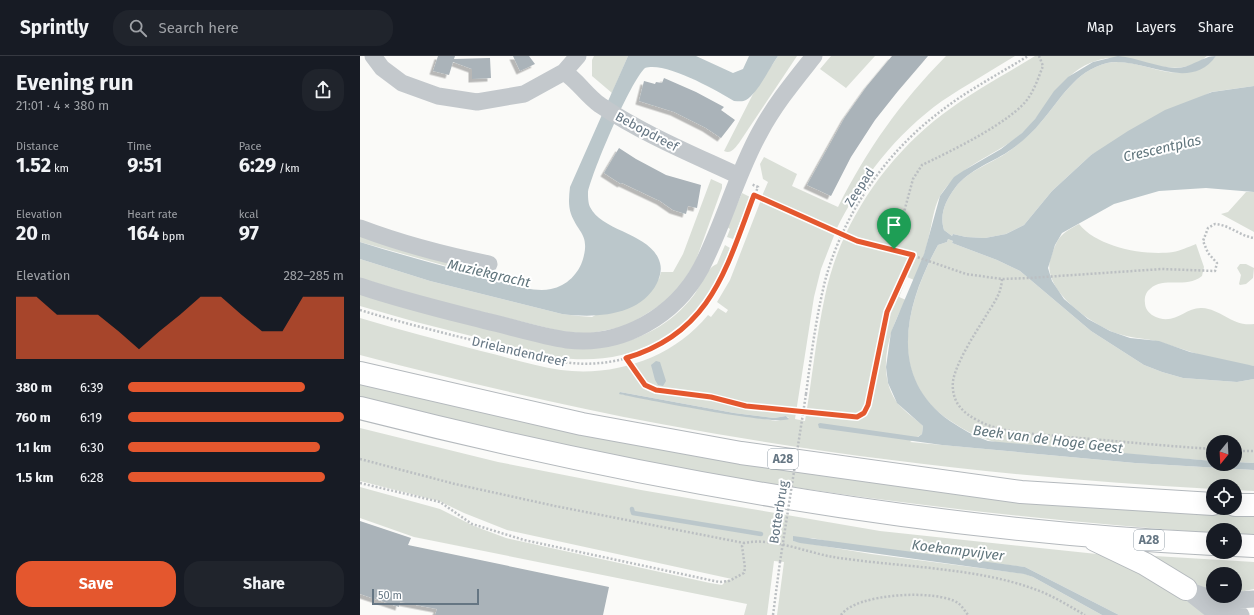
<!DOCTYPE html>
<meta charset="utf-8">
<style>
:root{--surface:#171b24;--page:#20242c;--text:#f1f3f6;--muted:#9ea1a6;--line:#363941;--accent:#e4572e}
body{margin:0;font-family:"Fira Sans",sans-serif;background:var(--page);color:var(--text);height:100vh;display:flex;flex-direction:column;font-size:15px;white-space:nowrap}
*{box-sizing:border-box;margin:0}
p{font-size:13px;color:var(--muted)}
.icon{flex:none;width:22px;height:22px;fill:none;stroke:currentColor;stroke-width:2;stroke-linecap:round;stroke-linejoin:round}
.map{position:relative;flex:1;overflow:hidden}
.drawer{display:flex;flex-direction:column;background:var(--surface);width:360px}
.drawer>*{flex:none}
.needle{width:26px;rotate:198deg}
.buttons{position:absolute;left:846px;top:379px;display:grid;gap:8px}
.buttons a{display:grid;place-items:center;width:36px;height:36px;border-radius:50%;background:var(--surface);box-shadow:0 4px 16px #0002;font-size:20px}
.scale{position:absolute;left:12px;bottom:10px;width:107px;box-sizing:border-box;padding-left:4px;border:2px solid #657683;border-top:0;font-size:11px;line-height:14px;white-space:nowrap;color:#657683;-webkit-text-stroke:3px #fff;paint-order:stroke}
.pin{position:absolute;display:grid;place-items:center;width:34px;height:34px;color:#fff;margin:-41px -17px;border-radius:50% 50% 50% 0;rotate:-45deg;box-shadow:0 0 4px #0007}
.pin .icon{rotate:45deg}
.round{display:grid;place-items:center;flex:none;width:42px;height:42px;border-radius:16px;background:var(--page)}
.overview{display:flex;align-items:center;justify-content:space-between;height:68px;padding:0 16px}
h1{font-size:22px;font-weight:700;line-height:30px}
.stats{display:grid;grid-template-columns:repeat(3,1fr);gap:6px;height:68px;padding:4px 16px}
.stats div{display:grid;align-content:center}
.stats b{font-size:20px;font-weight:700}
.stats small{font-size:11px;font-weight:400}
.stats p{font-size:11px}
.chart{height:112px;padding:8px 16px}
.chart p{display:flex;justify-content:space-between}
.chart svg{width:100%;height:72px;margin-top:4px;fill:var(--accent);opacity:.7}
.action{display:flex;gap:8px;margin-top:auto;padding:8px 16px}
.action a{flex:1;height:46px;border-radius:16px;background:var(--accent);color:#fff;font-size:16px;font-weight:700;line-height:46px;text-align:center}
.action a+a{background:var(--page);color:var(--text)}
ul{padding:0 16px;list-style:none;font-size:13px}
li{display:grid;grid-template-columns:64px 48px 1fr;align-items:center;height:30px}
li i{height:10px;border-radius:5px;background:var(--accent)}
header{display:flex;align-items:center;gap:24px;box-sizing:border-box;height:56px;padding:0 20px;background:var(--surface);border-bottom:1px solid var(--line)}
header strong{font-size:19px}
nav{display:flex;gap:22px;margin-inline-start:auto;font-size:14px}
.search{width:280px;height:36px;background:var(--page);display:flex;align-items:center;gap:10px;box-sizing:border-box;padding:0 14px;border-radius:16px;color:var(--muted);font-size:15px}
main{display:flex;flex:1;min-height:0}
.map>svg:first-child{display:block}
</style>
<header>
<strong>Sprintly</strong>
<div class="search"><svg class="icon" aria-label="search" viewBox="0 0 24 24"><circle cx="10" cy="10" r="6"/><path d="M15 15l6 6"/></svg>Search here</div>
<nav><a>Map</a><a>Layers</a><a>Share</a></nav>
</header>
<main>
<section class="drawer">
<div class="overview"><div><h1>Evening run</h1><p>21:01 · 4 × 380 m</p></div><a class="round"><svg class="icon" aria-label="share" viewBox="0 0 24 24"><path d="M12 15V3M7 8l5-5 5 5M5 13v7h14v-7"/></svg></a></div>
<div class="stats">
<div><p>Distance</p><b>1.52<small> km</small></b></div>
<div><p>Time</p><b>9:51</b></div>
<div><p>Pace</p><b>6:29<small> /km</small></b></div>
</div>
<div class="stats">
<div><p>Elevation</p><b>20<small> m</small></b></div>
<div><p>Heart rate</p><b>164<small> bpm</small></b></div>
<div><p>kcal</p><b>97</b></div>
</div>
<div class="chart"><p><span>Elevation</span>282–285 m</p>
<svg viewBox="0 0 160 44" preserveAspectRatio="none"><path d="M0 44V6L10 6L20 17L30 17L40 17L50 27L60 38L70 27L80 17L90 6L100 6L110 17L120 27L130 27L140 6L150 6L160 6V44z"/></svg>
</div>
<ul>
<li><b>380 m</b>6:39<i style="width:82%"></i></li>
<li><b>760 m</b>6:19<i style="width:100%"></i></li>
<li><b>1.1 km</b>6:30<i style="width:89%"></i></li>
<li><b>1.5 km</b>6:28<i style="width:91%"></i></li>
</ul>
<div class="action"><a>Save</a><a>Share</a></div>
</section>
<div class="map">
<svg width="894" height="559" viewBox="0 0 894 559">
<defs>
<filter id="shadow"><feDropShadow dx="-3.5" dy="3.5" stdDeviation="0" flood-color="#0004"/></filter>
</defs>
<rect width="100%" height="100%" fill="#fafaf8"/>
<path fill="#dadfd7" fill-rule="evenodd" d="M234,0h34l-16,37 -20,-17v-16z
M418,0h19l-58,87c-5,6 -8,11 -15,8l29,-57z
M471,0h44l-29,32 -26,-19z
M586,0h69c-24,15 -49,29 -73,45 -46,33 -81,78 -106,129l-74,-34 6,-14 -5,-3 -3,-15 4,-7 33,17 -5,12 46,21c30,-59 61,-103 108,-151z
M675,0h172c-30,26 -65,0 -99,2 -47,7 -56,49 -87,76 -26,22 -62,31 -81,62 -7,13 -8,29 -12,44 -3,14 -8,27 -14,40l-7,-3 -8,20 7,3c-17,29 -30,71 -10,101 6,9 19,17 27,25l-1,8 -12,8 225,21 119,7v21l-19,-1v-4h-22v3c-185,-10 -370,-31 -552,-65 -101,-19 -201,-43 -301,-69v-37c40,12 80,22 121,33 26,6 53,15 80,19 54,7 112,-12 147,-55l3,2 7,-9 8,5 2,-3 -11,-8 13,-22 31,-80 74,33 -14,36 -7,28 -19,122 10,2c7,-42 11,-84 20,-125 15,-72 60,-138 118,-182 29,-22 61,-39 92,-58zM260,336l114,21 40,5 12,-2 3,2 -13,3 -156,-27z
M856,0h38v30l-43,6 -120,63 -39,36 -28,34 -18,9 -21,4 -19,-1 -13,-3 -1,2 -8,-6c-5,-16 2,-30 11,-42 14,-19 39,-25 57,-39 10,-8 21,-17 29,-27 20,-23 34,-51 66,-59 35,-7 62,23 97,2 4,-3 9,-5 12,-9z
M351,123l11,5v4l-27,75 -22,34 -46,29 -40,8 -27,-3 -134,-33 -66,-20v-19l70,22 132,33 17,2 13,1 67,-38 2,-7h12l10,-18z
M886,136h8v40l-33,-18 7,-2z
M382,137l8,4 -17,42 -6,-2 3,-8 -3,-2z
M719,168c18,23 65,32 94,28 7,-1 15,-5 23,-8l8,23 -2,9c-16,13 -39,0 -52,13 -4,3 -6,8 -5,14 0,5 3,9 7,12 22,13 32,-8 50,-7 19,1 31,19 52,16v42c-31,-2 -62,-14 -91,-23 -14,-5 -30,-4 -44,-9 -26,-8 -80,-45 -68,-77 7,-20 9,-23 28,-33z
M0,176l128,38 -2,7 -126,-35z
M588,183l5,2 -1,2 45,17 23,11 71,60 53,34 18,7 21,6 54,4 17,-3v84l-19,-1v-20h-22v19l-209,-17c-22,-4 -37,-12 -55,-24 -64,-44 -42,-118 -11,-175l9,-3z
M365,189l5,3c-5,14 -10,28 -18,41 -35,56 -94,78 -157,68l-139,-35 -56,-16v-12l243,53c36,-6 68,-22 91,-52 8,-11 11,-26 23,-31z
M880,208h6l8,4 -1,10 -7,6 -6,1 -1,-1 2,-9 -4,-7z
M0,325l755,125 139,8v21l-19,-1v-4h-22v3c-287,-21 -575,-60 -853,-136z
M0,372l138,34 143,28 239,41 217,23 18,5 37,17 57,39h-90l-94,-48 -178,-22 -35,-7 -19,3 78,13 154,20 8,3 69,38h-325l7,-53 -10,-1 -7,54h-23l3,-11 -333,-67 -54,-19v-31l80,22 34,17 32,12 204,45 12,2 5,-5 5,-1 -225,-49 -43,-17 -25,-12 -79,-20z
M778,499l116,7v27l-19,4v-19h-22v19z"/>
<path fill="#bbc7cb" d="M268,0h68l37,17 10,-4 6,-13h29c-8,11 -20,37 -32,44 -3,2 -8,1 -12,1 -18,-11 -69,-40 -89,-33 -15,14 -52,102 -57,124 0,4 0,11 2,15 12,25 62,26 70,56 2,7 0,13 -3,20 -17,34 -63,35 -95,31l-132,-33 -70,-22v-17c45,14 90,26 135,38 17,4 39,13 56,9 16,-3 28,-16 32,-30 7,-25 -5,-26 -12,-45 -3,-9 -2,-18 -1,-27z
M758,0c20,2 39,11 57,12 17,0 27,-12 41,-12 -27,38 -74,0 -109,7 -32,8 -46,36 -66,59 -8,10 -18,19 -29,27 -18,13 -43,20 -57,39 -9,12 -16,26 -11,42l8,6 1,-2 13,3 19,1 21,-4 18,-9 28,-34 39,-36 37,-24 37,-21 47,-18 42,-6v106l-48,-4 -47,3 -45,13 -52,29 -7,12 -7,23 4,13 12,18 24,20 22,12 20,7 29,3 31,11 64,14v13l-17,3 -54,-4 -21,-6 -18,-7 -53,-34 -71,-60 -23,-11 -45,-17 1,-2 -5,-2 -1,3 -9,3c-32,58 -52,131 12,176 12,8 24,15 38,20l225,20v3h22v-2l19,1v7l-119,-7 -193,-18 -123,-17 -1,-4 2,-1 98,14 4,-3 1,-8 -26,-23 -9,-20 -2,-16 5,-35 33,-78 16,-58 14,-19 9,-6 38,-22 21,-16 13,-14 19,-28 14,-14 25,-15z
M296,305l4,1 6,19 -3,5 -5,-1 -3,-5 -4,-15z
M260,336l114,21 40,5 12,-2 3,3c-13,7 -146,-20 -170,-25z
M433,480l232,31 94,48h-17l-69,-38 -9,-3 -224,-31 -7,-2z"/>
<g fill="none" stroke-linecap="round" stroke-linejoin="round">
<path stroke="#bbc7cb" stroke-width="4.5" d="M272,453l1,4 128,21"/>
</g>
<path fill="#aab3b9" filter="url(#shadow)" d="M78,0h17l-1,3 36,-1 1,20 -19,1v-10l-19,-7 -4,13 -16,-4z
M153,0h16l6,8 -15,7z
M532,0h36l-30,35 -23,29 -24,37 -20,39 -24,-11 38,-68 22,-31z
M304,22l32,14 28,15 -3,3 14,10 -14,18 -15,-10 -32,-16 -35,-11 5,-20 11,3 1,-2 6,1z
M259,92l17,11 30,16 35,10 -4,23 -9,-2 -2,8 -13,-4 -13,-9 -38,-18 -1,1 -17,-11z
M0,465l51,17 -3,7 201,42 -6,28h-168l2,-6 -37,-7 -1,5 -39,-13z"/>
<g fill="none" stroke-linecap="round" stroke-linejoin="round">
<defs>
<path id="highway" d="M0,317l222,51 159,29 280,39 192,12
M0,352c279,71 565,122 853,136
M875,449h19
M735,484l50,24 41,25
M875,489l19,1"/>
</defs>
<use href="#highway" stroke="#b4b9bd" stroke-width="24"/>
<path stroke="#bbbfc2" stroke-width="2.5" stroke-dasharray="2 2" stroke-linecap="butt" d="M394,139l103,46 12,4 25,4 72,25 36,5 27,-1 133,-9 53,2 2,-8 -9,-10 -5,-12 5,-13 7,-4c15,1 25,12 39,14
M534,193l19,-70 9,-14c27,-13 92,-44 107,-68 6,-9 10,-21 14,-31l-4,-10
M642,223c-1,17 -10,26 -18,40 -10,16 -28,44 -31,62 -2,20 9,32 26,40 24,13 62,13 89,16 48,4 97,9 145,12
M0,254c39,12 80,22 120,32 30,8 61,18 91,21 52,5 105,-17 136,-60 24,-34 35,-77 51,-116l-7,-3
M265,303l20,26 11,5 55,7 35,10 111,10 7,-4 4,-8 19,-93 26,-57
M446,338c5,-38 10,-76 19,-113 18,-67 61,-129 116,-170 27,-21 58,-37 87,-55
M875,395h19
M0,403l95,25 100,22 189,37
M0,427l80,19 32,22 52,16 195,42 10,-1 15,-8 1,-5 -3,-22 2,-3c28,-6 61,9 89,14 63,10 142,10 201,32 18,6 35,17 51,26
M413,559l7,-53
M481,559c15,-22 96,-26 117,-12 4,3 7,8 10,12"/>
<path stroke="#c3c8cc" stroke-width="17" d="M13,0l9,12 20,15 36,13 39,6 47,-8 40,-22 14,-16
M204,16c14,9 22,23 36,33 43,29 92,49 139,71
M0,172c42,16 85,27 129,36
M0,230c41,14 83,24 126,35 27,6 54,15 81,19 55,7 108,-24 134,-72 23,-44 35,-93 59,-136 15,-28 35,-52 54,-76
M826,533c19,10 47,12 68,10
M833,539l25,20
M857,542l24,17"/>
<use href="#highway" stroke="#fff" stroke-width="22"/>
<path stroke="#bbbfc2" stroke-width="2.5" stroke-dasharray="2 2" stroke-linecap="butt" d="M420,506l26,-168"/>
</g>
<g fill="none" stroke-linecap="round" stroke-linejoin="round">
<defs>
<path id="route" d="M394,139l103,46 56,14 -26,57 -19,93 -4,8 -7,4 -111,-11 -35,-9 -55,-7 -11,-5 -19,-27c85,-25 100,-89 128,-163z"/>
</defs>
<use href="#route" stroke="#fff" stroke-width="8"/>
<use href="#route" stroke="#e4572e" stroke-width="5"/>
</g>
<g text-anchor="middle" stroke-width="4" stroke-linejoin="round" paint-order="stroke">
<g fill="#fff" stroke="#939fa8" stroke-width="1">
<rect x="408" y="393" width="30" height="20" rx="3"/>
<rect x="774" y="474" width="30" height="20" rx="3"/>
</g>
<g font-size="12" font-weight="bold" fill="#657683">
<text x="423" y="407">A28</text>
<text x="789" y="488">A28</text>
</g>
<g font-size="13" fill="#657683" stroke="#fff">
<text transform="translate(287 75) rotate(28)" y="5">Bebopdreef</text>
<text transform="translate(499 131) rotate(-57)" y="5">Zeepad</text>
<text transform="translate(159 295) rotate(13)" y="5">Drielandendreef</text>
<text transform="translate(418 456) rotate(-81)" y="5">Botterbrug</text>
</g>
<g font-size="14" font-style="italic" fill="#60757c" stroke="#fff">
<text transform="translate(802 92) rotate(-13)" y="5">Crescentplas</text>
<text transform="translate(129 217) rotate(13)" y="5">Muziekgracht</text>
<text transform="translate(688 383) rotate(7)" y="5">Beek van de Hoge Geest</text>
<text transform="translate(598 494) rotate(7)" y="5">Koekampvijver</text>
</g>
</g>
</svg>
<div class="buttons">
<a><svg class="needle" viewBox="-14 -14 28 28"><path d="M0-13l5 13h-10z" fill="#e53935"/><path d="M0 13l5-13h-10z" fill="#9ea1a6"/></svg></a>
<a><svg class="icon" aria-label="locate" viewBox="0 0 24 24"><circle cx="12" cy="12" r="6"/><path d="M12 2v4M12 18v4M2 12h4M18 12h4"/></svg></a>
<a>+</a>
<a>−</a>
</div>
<div class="scale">50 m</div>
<div class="pin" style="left:534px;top:193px;background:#1e9e55"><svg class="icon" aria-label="arrive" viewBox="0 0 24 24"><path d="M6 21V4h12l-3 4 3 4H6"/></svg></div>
</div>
</main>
